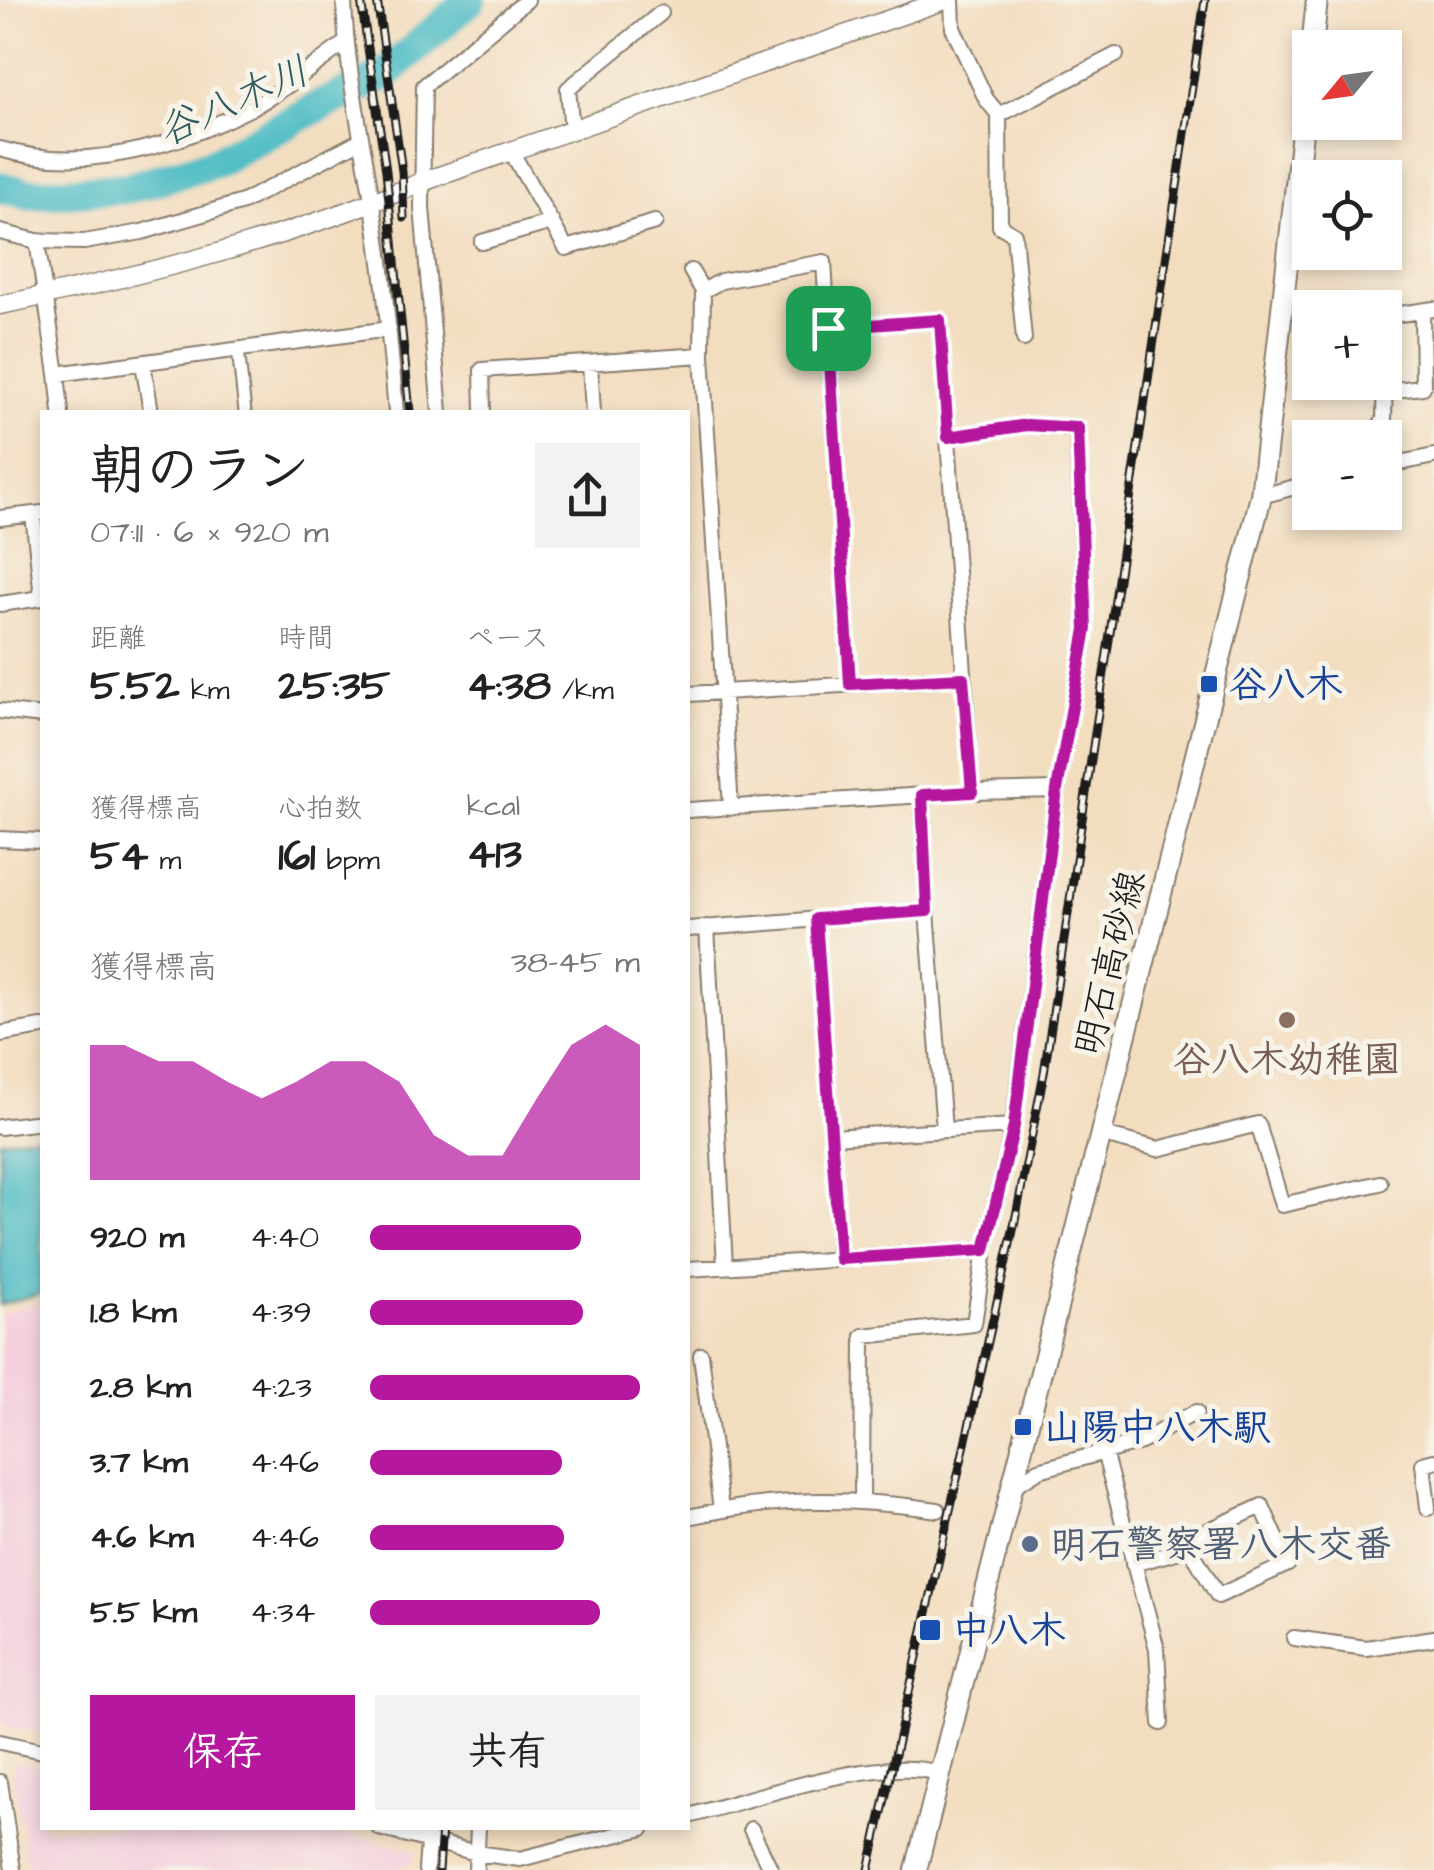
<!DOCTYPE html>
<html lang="ja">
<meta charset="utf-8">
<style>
:root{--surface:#fff;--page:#f2f2f2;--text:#222;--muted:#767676;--accent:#b5179e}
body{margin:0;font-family:"Architects Daughter","Klee One",sans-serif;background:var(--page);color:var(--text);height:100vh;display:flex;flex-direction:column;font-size:38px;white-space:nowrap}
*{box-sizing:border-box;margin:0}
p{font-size:32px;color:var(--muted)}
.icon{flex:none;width:55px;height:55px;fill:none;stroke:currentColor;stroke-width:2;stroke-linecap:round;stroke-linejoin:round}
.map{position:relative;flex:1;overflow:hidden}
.sheet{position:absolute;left:40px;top:410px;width:650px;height:1420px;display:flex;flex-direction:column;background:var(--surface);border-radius:0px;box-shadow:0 5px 15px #0003}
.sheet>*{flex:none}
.needle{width:65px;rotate:241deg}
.fabs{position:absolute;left:1292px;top:30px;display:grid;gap:20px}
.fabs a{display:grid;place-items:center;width:110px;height:110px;border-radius:0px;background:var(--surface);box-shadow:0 5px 15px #0003;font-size:50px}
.pin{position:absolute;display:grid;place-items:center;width:85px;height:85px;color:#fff;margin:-42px;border-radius:20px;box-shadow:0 5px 15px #0006}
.round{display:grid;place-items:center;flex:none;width:105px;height:105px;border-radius:0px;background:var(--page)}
.headline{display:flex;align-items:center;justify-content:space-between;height:170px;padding:0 50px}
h1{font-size:55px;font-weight:700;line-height:75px}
.figures{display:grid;grid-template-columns:repeat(3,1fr);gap:15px;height:170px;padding:10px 50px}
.figures div{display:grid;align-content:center}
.figures b{font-size:42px;font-weight:700}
.figures small{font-size:28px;font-weight:400}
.figures p{font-size:28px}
.chart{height:280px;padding:20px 50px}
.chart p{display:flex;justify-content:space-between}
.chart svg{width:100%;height:180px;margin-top:10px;fill:var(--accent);opacity:.7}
.button{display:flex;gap:20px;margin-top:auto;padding:20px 50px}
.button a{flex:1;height:115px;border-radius:0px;background:var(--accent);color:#fff;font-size:40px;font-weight:700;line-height:115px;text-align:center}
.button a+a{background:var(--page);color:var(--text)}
ul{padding:0 50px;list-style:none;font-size:32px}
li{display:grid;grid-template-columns:160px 120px 1fr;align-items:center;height:75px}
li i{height:25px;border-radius:12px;background:var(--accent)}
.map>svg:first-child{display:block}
</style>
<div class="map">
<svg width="1434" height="1870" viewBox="0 0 1434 1870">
<rect width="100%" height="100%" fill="#f7f3e8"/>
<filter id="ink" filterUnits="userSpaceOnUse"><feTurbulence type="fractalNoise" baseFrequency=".01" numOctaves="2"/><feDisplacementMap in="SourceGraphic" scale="20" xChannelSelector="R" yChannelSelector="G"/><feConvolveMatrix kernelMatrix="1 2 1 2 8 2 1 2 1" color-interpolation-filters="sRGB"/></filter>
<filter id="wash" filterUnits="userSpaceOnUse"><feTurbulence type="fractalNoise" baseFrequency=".0048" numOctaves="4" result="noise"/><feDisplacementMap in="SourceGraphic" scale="40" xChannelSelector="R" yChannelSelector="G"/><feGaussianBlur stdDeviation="2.25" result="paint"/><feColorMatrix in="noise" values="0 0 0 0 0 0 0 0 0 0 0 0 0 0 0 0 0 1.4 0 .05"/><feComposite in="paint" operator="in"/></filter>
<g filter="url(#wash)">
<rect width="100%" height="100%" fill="#f3ddbf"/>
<path fill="#f4cfdd" d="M42,1302v431l-35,-7 -7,-5v-407z
M15,1761l27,7v60h270l104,23 -3,11 -20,8h-365l-15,-97z"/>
<path fill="#4cbbc4" stroke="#346c70" stroke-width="2.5" d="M42,1135v158l-42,12v-165z"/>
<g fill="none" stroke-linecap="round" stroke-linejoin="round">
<path stroke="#4cbbc4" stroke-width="32" d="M0,187l29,7 100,-6 84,-25 97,-52 73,-35 87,-76"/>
</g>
</g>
<g filter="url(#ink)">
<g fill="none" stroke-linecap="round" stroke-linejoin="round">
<defs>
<path id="pedestrian" d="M238,349l7,63"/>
<path id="minor" d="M344,0c2,70 18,137 29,206 11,68 17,137 23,206
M952,0l1,28 33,71 13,16 1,111 14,8 10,105
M999,115l117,-60
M572,130l-4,-41 93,-76
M0,149c85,25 174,-2 251,-41 33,-17 64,-44 94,-65
M511,151l55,97 89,-26
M0,232l37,9 47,1 58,-10 101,-30 116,-61
M37,241l20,133 332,-45
M482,242l70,-20
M691,271l12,20 -1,64 29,453
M703,291l18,-10 103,-19 26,422
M828,328l112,-8 32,472
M143,363l8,49
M590,363l3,49
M57,374l4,38
M1385,391l38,-4 -1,-76
M440,412l-18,-204 2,-122 103,-86
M483,412l-1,-42 220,-15
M1371,438l13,-18 2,-104 48,-7
M1385,466l49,-10
M1261,496l49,-13
M33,514l9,83
M0,518l42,-5
M0,604l42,-6
M688,694l275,-16
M0,711l42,5
M922,795l5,116 17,219
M688,810l284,-18 85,-2
M0,839l42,2
M816,919l24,340
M707,927l18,339
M688,929l239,-18
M0,1034l42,-7
M0,1127l42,-5
M1103,1135l55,14 100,-25 24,81 98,-22
M831,1137l182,-11
M688,1269l297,-19
M701,1355l20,155
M1104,1452l53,197 4,74
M1015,1485l24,-15 102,-28 55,-30
M862,1500l1,-164 111,-12 11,-74 28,-124 44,-336 29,-161 -9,-201 -50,-3 -79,12
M1428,1508l-5,-44 11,-3
M688,1517c90,-20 158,-20 250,-7
M1133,1564l57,-16 -5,-7 77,-35 26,58 -70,32 -28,-48
M1294,1638l72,10 68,-10
M0,1742l42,9
M0,1782l13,88
M688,1816c67,-17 186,-61 251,-43
M379,1828l98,25 43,6 123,-31
M751,1829l20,41
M426,1870l3,-42
M476,1870l2,-42"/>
<path id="tertiary" d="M0,305c143,-29 287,-66 422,-123l523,-182"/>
<path id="secondary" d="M1312,48l5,-48
M916,1870l345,-1374 49,-435"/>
</defs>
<use href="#pedestrian" stroke="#887c6e" stroke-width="15"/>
<use href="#minor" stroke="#887c6e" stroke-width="18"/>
<use href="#tertiary" stroke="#887c6e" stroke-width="21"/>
<use href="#secondary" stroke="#887c6e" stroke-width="24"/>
<use href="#pedestrian" stroke="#fff" stroke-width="11"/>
<use href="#minor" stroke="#fff" stroke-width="14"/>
<use href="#tertiary" stroke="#fff" stroke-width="18"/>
<use href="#secondary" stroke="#fff" stroke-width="20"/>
<defs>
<path id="rail" d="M361,0l25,171 24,241
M377,0l25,171 2,47
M439,1870l3,-42
M869,1870l145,-644 30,-153 161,-1073"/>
</defs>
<use href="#rail" stroke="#1c1c1c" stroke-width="9"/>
<use href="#rail" stroke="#f7f3e8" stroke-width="5" stroke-dasharray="15" stroke-linecap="butt"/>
</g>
</g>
<g fill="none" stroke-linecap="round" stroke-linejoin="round" filter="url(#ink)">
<defs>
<path id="route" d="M940,320l8,117 79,-12 51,3 8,201 -29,161 -43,336 -29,124 -145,9 -24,-340 111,-8 -5,-116 50,-3 -9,-114 -113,6 -22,-356z"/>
</defs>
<use href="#route" stroke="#fff" stroke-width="20"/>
<use href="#route" stroke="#b5179e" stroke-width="12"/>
</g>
<g fill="#1a4fb4" stroke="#f7f3e8" stroke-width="4">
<rect x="1199" y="674" width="20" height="20" rx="5"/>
<rect x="1013" y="1417" width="20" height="20" rx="5"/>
<rect x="918" y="1618" width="24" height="24" rx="5"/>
</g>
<circle fill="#8d6e63" stroke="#f7f3e8" stroke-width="4" cx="1287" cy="1020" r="10"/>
<circle fill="#5c6f8a" stroke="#f7f3e8" stroke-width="4" cx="1030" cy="1544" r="10"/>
<g text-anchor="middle" stroke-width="10" stroke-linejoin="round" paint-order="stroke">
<g font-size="38" font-weight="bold" fill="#164399" stroke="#f7f3e8" text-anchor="start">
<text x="1229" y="697">谷八木</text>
<text x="1043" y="1440">山陽中八木駅</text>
<text x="952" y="1643">中八木</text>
</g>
<g font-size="38" fill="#1c1c1c" stroke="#f7f3e8">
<text transform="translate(1109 963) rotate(-76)" y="13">明石高砂線</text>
</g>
<g font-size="38" font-weight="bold" fill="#785e54" stroke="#f7f3e8">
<text x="1287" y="1072">谷八木幼稚園</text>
</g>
<g font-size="38" font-weight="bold" fill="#4e5e75" stroke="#f7f3e8" text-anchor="start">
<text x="1050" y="1557">明石警察署八木交番</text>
</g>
<g font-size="40" font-style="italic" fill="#2f5c5f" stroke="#f7f3e8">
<text transform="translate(233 100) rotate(-24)" y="14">谷八木川</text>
</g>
</g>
</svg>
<div class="fabs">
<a><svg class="needle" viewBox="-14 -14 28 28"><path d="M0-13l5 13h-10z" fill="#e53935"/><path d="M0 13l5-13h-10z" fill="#767676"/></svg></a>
<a><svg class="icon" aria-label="locate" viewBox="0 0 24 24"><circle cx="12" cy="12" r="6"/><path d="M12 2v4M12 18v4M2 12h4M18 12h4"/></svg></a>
<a>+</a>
<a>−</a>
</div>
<div class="pin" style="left:828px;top:328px;background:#1e9e55"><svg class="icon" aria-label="arrive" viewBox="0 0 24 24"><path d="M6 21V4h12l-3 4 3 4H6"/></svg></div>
<section class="sheet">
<div class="headline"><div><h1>朝のラン</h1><p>07:11 · 6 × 920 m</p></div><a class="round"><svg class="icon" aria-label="share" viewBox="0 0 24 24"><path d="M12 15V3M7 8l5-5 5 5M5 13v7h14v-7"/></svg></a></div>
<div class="figures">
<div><p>距離</p><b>5.52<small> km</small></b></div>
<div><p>時間</p><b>25:35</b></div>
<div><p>ペース</p><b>4:38<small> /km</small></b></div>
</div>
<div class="figures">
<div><p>獲得標高</p><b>54<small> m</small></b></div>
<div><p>心拍数</p><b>161<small> bpm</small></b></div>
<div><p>kcal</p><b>413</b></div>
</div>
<div class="chart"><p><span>獲得標高</span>38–45 m</p>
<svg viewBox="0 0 160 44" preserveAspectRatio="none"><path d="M0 44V11L10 11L20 15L30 15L40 20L50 24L60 20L70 15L80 15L90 20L100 33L110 38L120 38L130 24L140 11L150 6L160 11V44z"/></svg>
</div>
<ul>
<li><b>920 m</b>4:40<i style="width:78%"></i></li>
<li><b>1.8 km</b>4:39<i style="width:79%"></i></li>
<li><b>2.8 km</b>4:23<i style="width:100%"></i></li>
<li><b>3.7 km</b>4:46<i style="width:71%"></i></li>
<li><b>4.6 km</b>4:46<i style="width:72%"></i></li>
<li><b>5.5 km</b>4:34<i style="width:85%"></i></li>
</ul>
<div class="button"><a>保存</a><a>共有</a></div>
</section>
</div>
